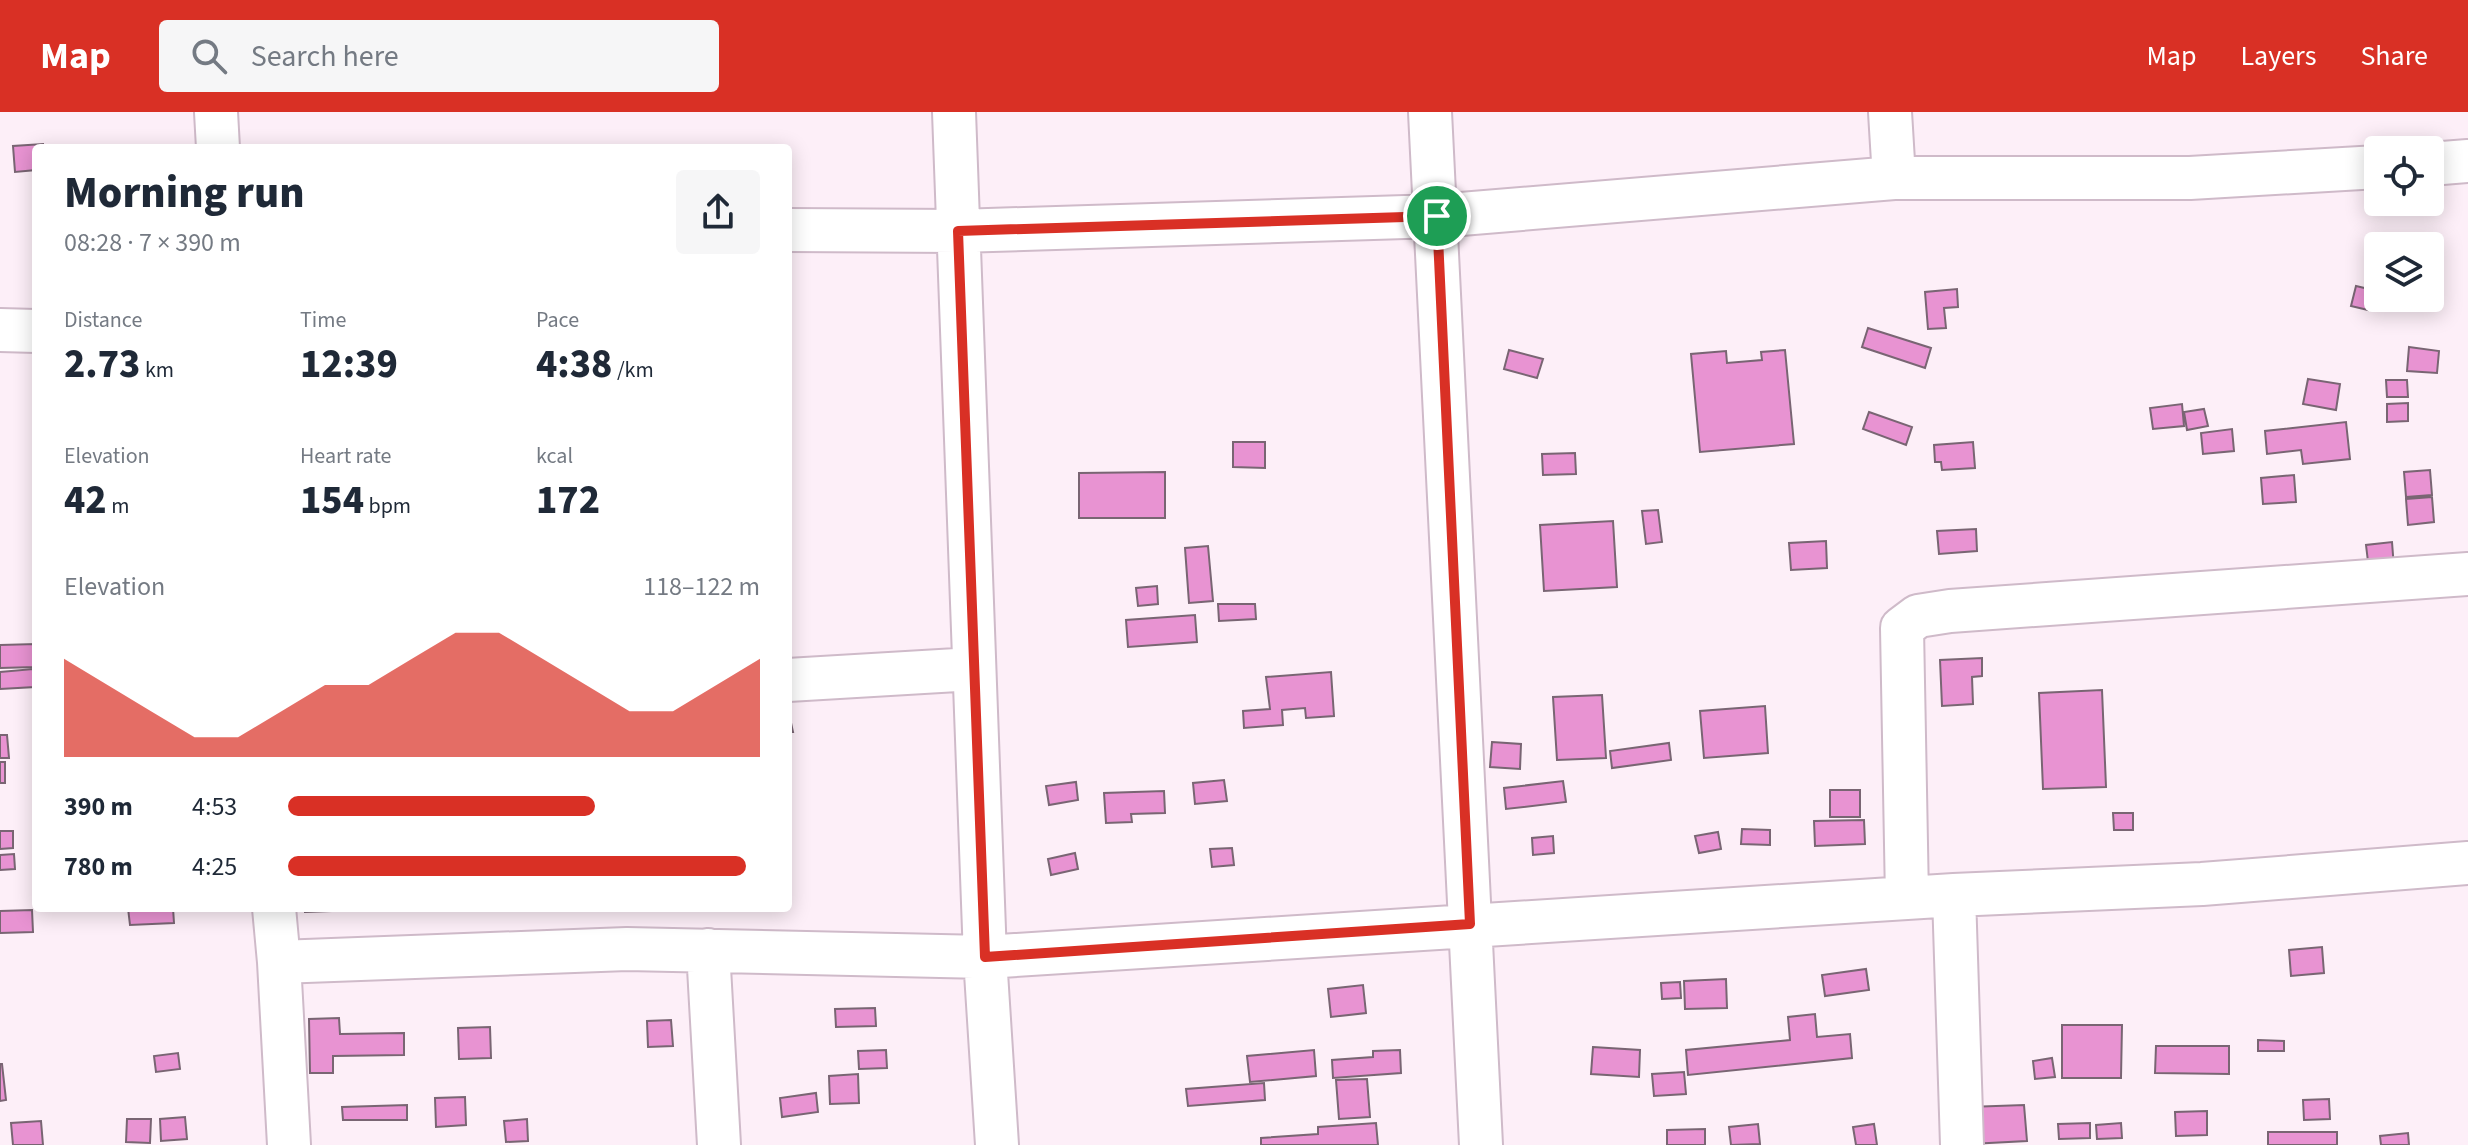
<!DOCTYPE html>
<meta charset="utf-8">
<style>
:root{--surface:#fff;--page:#f6f6f7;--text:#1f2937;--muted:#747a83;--accent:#d93025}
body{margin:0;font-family:"Source Sans 3",sans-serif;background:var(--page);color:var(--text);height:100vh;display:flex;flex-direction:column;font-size:30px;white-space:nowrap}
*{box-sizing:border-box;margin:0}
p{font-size:26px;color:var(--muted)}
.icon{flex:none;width:44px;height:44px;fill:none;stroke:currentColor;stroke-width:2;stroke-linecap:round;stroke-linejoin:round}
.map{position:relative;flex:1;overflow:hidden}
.details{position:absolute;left:32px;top:32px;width:760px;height:768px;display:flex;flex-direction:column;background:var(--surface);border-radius:8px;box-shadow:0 4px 20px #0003}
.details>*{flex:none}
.tools{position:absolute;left:2364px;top:24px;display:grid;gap:16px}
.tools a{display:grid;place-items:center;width:80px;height:80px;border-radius:8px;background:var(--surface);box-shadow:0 4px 20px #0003;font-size:40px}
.pin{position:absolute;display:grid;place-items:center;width:68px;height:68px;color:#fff;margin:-34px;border:4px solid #fff;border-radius:50%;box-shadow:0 2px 8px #0007}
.round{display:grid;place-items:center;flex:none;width:84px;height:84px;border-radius:8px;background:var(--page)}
.headline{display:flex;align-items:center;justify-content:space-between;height:136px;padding:0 32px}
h1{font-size:44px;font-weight:800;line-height:60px}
.stats{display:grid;grid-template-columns:repeat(3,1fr);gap:12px;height:136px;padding:8px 32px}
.stats div{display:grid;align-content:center}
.stats b{font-size:40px;font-weight:800}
.stats small{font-size:22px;font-weight:400}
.stats p{font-size:22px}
.chart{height:224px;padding:16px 32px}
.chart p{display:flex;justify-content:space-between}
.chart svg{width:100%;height:144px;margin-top:8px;fill:var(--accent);opacity:.7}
ul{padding:0 32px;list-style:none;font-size:26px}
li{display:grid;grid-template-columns:128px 96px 1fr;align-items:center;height:60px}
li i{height:20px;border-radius:10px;background:var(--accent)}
header{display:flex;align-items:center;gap:48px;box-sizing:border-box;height:112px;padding:0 40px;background:var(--accent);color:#fff}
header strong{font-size:38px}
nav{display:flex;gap:44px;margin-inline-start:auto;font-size:28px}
.search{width:560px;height:72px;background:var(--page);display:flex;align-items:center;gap:20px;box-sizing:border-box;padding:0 28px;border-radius:8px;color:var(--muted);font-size:30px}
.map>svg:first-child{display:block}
</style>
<header>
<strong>Map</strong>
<div class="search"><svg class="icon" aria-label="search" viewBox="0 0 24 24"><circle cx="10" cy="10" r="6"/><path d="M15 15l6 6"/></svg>Search here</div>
<nav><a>Map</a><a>Layers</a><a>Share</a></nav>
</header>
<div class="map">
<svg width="2468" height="1033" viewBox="0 0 2468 1033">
<rect width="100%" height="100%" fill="#fdeff8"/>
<path fill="#e893d2" stroke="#796573" stroke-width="2" d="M43,32v4h-7v22l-21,2 -2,-26z
M2356,174l17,4 -5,20 -17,-4z
M1957,177l1,18 -14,1 2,20 -18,1 -3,-37z
M1868,216l63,20 -6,20 -63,-21z
M2409,235l30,4 -2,22 -30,-2z
M1509,238l34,9 -6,19 -33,-9z
M1785,238l9,94 -94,8 -9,-98 35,-3 1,12 35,-3 -1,-8z
M2308,267l32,5 -4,26 -33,-6z
M2386,268h21l1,17h-21z
M2408,291v18l-21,1v-18z
M2182,292l2,22 -31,3 -3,-21z
M2204,297l4,17 -21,4 -3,-18z
M1869,300l43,15 -6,18 -43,-16z
M2346,310l4,37 -47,5 -2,-14 -34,4 -2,-23z
M2232,317l2,22 -31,3 -2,-21z
M1233,330h32v26l-32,-1z
M1973,330l2,26 -33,2 -1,-8h-6l-1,-17z
M1575,341l1,21 -33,1 -1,-21z
M2430,358l2,25 -26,2 -2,-25z
M1165,360v46h-86v-45z
M2294,363l2,27 -33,2 -2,-26z
M2432,385l2,25 -26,3 -2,-26z
M1658,398l4,32 -16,2 -4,-33z
M1613,409l4,66 -73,4 -4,-66z
M1976,417l1,22 -38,3 -2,-23z
M1826,429l1,27 -36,2 -2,-27z
M2392,430l2,26 -25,2 -3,-25z
M1208,434l5,55 -24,2 -4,-55z
M1157,474l1,18 -20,2 -2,-18z
M1218,492h37l1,15 -37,2z
M1195,503l2,27 -69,5 -2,-27z
M36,532v23l-36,1v-23z
M1982,546v18l-10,1 1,27 -31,2 -2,-46z
M33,557l2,18 -35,2v-17z
M1331,560l3,44 -28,2 -1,-10 -23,2 1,15 -39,3 -1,-17 27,-2 -4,-32z
M2102,578l4,97 -63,2 -4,-96z
M1602,583l4,63 -49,2 -4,-63z
M1765,594l3,47 -64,5 -4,-47z
M788,597l5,23h-5z
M0,623h7l2,23h-9z
M1492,630l29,2 -1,25 -30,-2z
M1669,631l2,17 -59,8 -2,-17z
M0,650h5v21h-5z
M1224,668l3,21 -32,3 -2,-21z
M1563,669l3,21 -60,7 -2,-21z
M1076,670l2,18 -29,5 -3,-19z
M1830,678h30v27h-30z
M1164,679l1,22 -34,1 1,8 -26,1 -2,-30z
M2113,701h20v17h-19z
M1864,708l1,24 -50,2 -1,-25z
M1742,717l28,1v15l-29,-1z
M0,719h13v17l-13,1z
M1718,720l3,17 -22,4 -4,-17z
M1553,724l1,17 -21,2 -1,-17z
M1232,736l2,17 -22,2 -2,-18z
M1075,741l3,16 -27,6 -3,-16z
M14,742l1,15 -15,1v-15z
M128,796h45l1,15 -44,2z
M305,796h54v2l-54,2z
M32,798l1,22 -33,1v-22z
M2322,835l2,26 -33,3 -2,-26z
M1866,857l3,21 -44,6 -3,-21z
M1726,867l1,29 -42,1 -1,-28z
M1680,870l1,16 -19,1 -1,-16z
M1363,873l3,28 -35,4 -3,-28z
M875,896l1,18 -40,1 -1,-18z
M1815,902l2,23 33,-3 2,24 -164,17 -2,-25 104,-10 -2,-23z
M339,906l1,16 64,-1v22l-71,1v17h-23l-1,-54z
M671,908l2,26 -25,1 -1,-26z
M2062,913h60l-1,53h-59z
M490,915l1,31 -32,1 -1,-31z
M2258,928l26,1v10h-26z
M2156,934h73v28l-74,-1z
M1593,935l47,3 -1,27 -48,-3z
M886,938l1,18 -28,1 -1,-18z
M1314,938l2,26 -66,6 -3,-26z
M1400,938l1,23 -68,5 -1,-18 41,-3v-6z
M178,941l2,16 -24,3 -2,-16z
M2052,946l3,19 -20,2 -2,-18z
M0,952h2l4,36 -6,1z
M1684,960l2,22 -32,2 -2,-22z
M858,962l1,29 -29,1 -1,-28z
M1367,967l3,38 -31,2 -3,-39z
M1264,971l1,17 -77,6 -2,-17z
M816,981l2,19 -36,5 -2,-19z
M465,985l1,28 -30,2 -1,-29z
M2329,987l1,20 -26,1 -1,-20z
M407,993v15h-64l-1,-13z
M2024,993l3,36 -57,3 -2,-37z
M2207,999v24l-31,1 -1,-24z
M185,1005l2,22 -26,2 -1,-22z
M127,1007h24l-1,24 -24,-1z
M527,1007l1,22 -22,1 -2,-21z
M41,1009l2,24h-30l-2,-22z
M1376,1011l2,22h-117v-7l57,-4v-7z
M2090,1011v15l-31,1 -1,-15z
M2121,1011l1,15 -25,1 -1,-14z
M1758,1012l2,20 -29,1 -2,-18z
M1874,1012l3,21h-21l-3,-18z
M1705,1017v16h-38v-15z
M2268,1020h69v13h-69z
M2408,1021l1,12h-28l-1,-9z"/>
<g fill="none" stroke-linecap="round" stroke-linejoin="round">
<defs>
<path id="minor" d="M216,0l2,36
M954,0l31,845 12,188
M1430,0l51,1033
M1890,0l4,66
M2430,52l38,-3
M788,118l170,1 479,-15 457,-38h296l188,-11
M0,218l36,1
M788,568l186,-11
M1954,783l8,250
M1907,786l-5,-270 16,-12 32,-5 518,-37
M274,796l5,54
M708,838l11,195
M289,1033l-10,-183 348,-13 358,8 969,-62 248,-11 266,-21"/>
</defs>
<use href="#minor" stroke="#cfbac9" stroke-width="46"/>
<use href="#minor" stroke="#fff" stroke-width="42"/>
</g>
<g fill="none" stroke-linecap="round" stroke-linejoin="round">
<defs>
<path id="route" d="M1437,104l33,708 -485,33 -27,-726z"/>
</defs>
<use href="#route" stroke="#fff" stroke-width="16"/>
<use href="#route" stroke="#d93025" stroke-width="10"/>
</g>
</svg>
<div class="tools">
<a><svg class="icon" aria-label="locate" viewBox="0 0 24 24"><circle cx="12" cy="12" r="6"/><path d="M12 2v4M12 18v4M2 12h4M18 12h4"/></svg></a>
<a><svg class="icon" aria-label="layers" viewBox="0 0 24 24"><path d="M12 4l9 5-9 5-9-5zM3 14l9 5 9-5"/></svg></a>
</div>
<div class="pin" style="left:1437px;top:104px;background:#1e9e55"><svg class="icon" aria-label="arrive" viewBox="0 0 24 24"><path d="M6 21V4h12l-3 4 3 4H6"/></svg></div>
<section class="details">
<div class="headline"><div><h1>Morning run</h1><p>08:28 · 7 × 390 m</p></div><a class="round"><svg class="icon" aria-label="share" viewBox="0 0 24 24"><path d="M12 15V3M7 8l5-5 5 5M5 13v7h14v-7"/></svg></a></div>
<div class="stats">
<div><p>Distance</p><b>2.73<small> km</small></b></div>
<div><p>Time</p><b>12:39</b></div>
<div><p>Pace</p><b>4:38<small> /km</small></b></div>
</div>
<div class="stats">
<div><p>Elevation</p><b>42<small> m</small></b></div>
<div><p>Heart rate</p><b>154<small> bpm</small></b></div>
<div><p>kcal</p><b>172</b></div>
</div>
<div class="chart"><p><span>Elevation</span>118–122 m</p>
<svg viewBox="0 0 160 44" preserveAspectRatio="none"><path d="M0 44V14L10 22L20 30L30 38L40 38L50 30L60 22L70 22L80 14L90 6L100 6L110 14L120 22L130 30L140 30L150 22L160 14V44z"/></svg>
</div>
<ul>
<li><b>390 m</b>4:53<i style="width:65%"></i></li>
<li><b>780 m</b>4:25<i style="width:97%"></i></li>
</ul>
</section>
</div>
